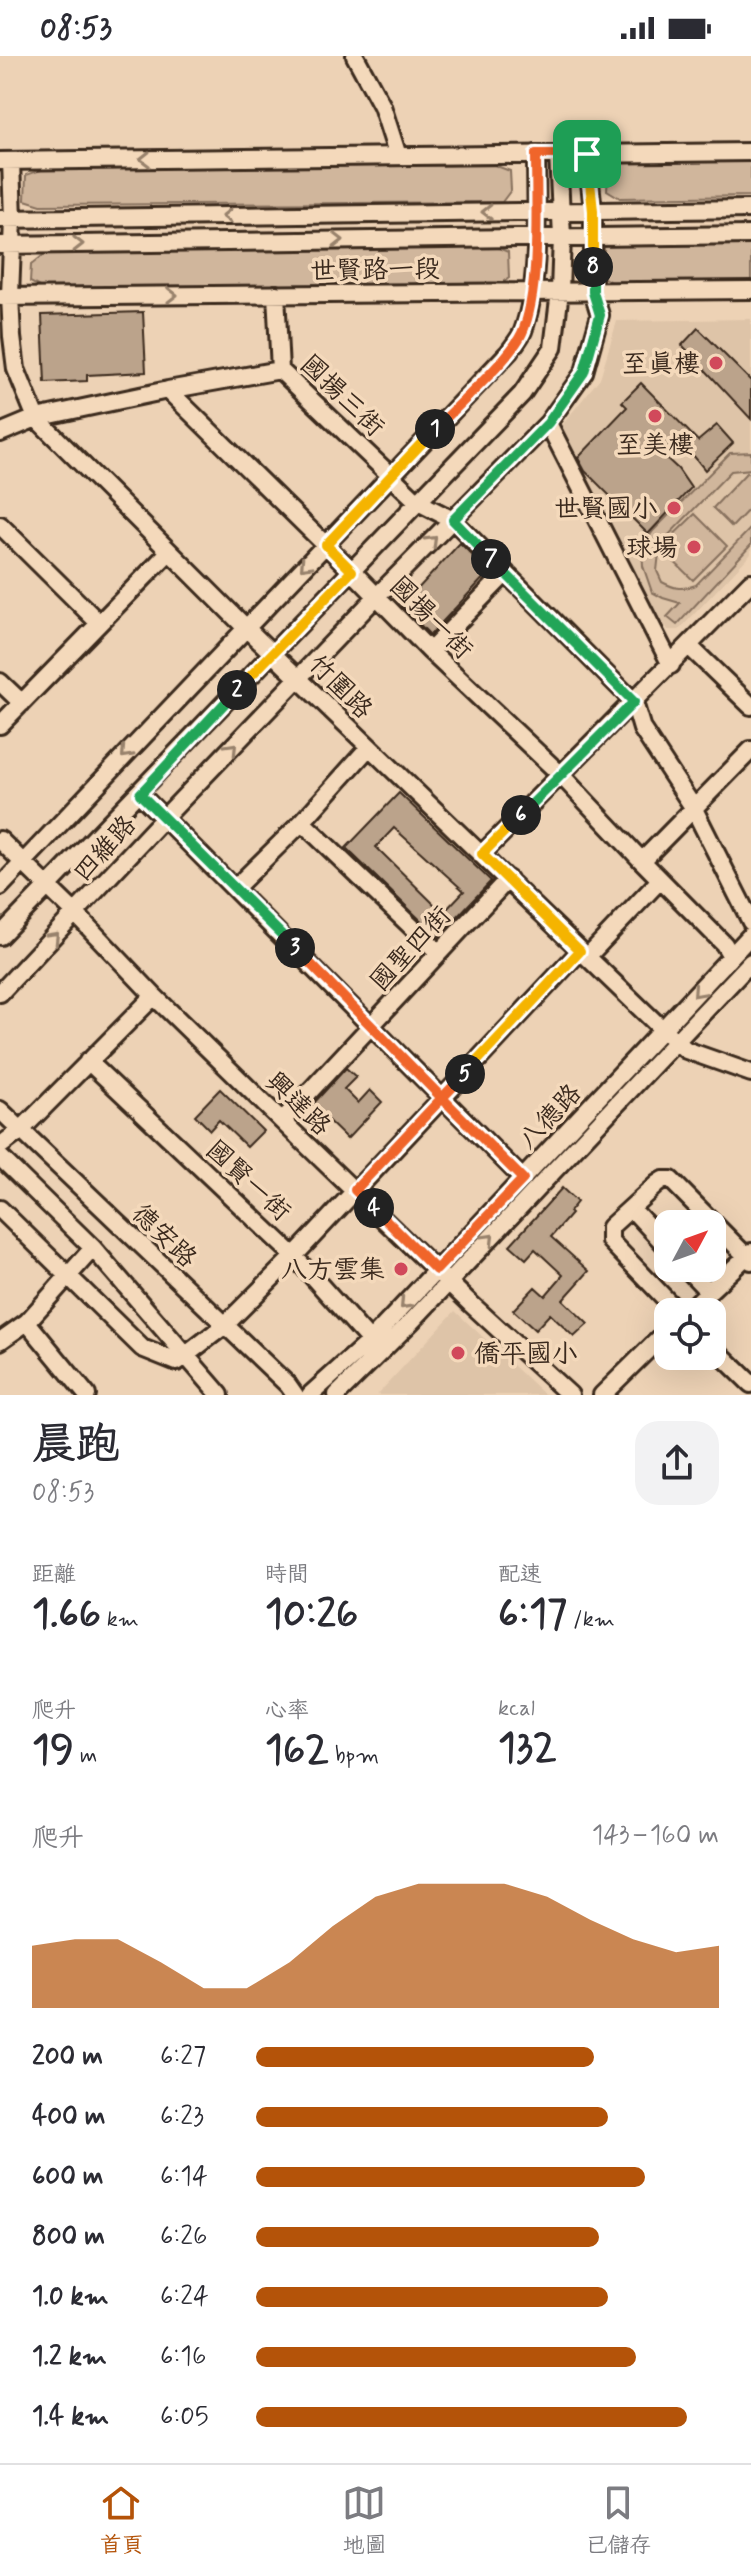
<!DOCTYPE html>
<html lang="zh-TW">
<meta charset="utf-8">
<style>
:root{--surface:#fff;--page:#f2f2f3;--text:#2b2b33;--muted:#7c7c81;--line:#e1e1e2;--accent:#b45309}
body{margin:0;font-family:Mynerve,"LXGW WenKai TC",sans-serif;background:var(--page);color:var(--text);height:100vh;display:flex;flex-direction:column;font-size:30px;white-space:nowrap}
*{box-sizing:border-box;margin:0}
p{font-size:26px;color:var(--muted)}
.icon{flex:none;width:44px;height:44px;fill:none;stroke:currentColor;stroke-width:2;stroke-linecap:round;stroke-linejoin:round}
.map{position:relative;height:1339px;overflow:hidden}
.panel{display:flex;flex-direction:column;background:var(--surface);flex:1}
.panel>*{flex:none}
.needle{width:52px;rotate:49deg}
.controls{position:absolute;left:654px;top:1154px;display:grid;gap:16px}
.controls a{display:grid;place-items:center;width:72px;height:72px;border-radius:16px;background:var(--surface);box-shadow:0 8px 32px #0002;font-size:40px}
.pin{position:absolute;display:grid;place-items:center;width:68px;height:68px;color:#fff;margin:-34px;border-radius:16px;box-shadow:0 4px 12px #0006}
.km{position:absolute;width:40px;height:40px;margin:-20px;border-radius:50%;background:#222;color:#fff;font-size:22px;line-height:40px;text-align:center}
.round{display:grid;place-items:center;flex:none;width:84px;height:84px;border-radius:24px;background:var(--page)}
.head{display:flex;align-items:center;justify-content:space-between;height:136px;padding:0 32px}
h1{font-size:44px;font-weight:700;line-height:60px}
.metrics{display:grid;grid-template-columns:repeat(3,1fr);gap:12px;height:136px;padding:8px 32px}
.metrics div{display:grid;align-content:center}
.metrics b{font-size:40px;font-weight:700}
.metrics small{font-size:22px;font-weight:400}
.metrics p{font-size:22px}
.chart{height:224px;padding:16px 32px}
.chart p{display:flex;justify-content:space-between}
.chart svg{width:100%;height:144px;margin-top:8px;fill:var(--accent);opacity:.7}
ul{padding:0 32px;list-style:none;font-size:26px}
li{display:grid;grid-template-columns:128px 96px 1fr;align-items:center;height:60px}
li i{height:20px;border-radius:10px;background:var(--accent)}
.status{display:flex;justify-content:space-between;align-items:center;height:56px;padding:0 40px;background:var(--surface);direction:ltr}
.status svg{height:22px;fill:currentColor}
.menu{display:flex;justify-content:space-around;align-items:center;height:112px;border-top:2px solid var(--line);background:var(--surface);font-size:22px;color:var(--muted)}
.menu a{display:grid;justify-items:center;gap:4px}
.menu .active{color:var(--accent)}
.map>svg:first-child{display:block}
</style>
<div class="status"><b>08:53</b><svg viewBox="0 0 49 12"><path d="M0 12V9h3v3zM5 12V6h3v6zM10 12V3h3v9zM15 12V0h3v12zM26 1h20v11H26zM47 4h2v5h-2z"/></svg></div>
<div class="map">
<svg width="751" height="1339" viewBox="0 0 751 1339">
<rect width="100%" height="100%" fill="#edd2b5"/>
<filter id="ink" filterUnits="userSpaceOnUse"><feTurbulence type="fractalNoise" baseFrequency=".0125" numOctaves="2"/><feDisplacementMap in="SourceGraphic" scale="16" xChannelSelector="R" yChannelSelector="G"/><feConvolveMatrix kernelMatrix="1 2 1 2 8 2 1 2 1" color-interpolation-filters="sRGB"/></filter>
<g filter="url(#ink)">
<path fill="#dec4a8" d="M751,263v235l-72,76h-11l-42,-65 -68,-135 42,-52 17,-57z
M455,1255l90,84h-168z"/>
<path fill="#d0b69c" stroke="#86705d" stroke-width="2" d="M751,103v37l-131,2 -13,-8 2,-28z
M494,109l16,6 1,19 -9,12 -461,3 -16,-5 1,-25 18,-6z
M623,186h128v42l-133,2 -14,-8v-31z
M494,190l14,6 1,26 -12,9 -450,4 -17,-9 1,-17 15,-12 167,-6z
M751,396v17l-20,2 -71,73 -3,27 5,11c13,7 20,8 34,3l55,-57v17l-74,80 -10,-8 13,-14 -17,-5 -11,-6 -9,-26 -1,-19 11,-16 77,-78z
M747,416l4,4v31l-19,20 -19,-19z
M695,458l32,32 -34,34 -33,-32z"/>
<path fill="#bba38b" stroke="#3b2a1e" stroke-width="2" fill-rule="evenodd" d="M143,256l3,60 -59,3v6l-42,2 -3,-68z
M698,272l53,53v38l-69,-74z
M641,327l57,58 19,-16 16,18 -28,27 -25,-31 -17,16 15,14 13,19 -43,46 -63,-63 -7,-13 49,-51 -5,-5z
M460,487l29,29 -59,63 -28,-29z
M399,737l92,88 -53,56 -92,-89zM394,772l70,63 -21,22 -67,-66z
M346,1012l10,9 -12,12 14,14 12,-13 12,12 -35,37 -33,-32 -1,-3z
M220,1033l43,42 -16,16 -28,-27 -9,10 -15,-15z
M562,1132l15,14 -8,10 2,2 -20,23 38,34 -26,29 25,24 -14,13 -24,-23 -15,16 -22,-20 22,-23 10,9 18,-21 -28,-26 -9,10 -16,-14z"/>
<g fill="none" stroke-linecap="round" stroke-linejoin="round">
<defs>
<path id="minor" d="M355,0l27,50 16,50
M0,105l751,-9
M11,105l2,58 -3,77 2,41 4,32 20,49 209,209 418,403 23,20 65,23
M0,163l751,-10
M0,189l751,-10
M276,238l4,76 138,132 35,18 181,182 8,27 51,78 58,115
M1,241l750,-7
M168,334l184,181 78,80 131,124 81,86 109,-111
M548,367l123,242
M0,377l36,-15 132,-28 112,-20
M0,469l99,98
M689,590l62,60
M430,595l76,-78
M0,626l22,21
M0,669l169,-173
M140,738l383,385
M302,766l137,131
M0,784l76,74 78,82 128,125 188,182 100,92
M482,798l269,-272
M642,805l82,83 7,12
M0,831l509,-535c5,-7 11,-14 14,-21 18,-49 13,-124 13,-177
M235,832l67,-66 67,-75
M0,880l522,-542 31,-46 7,-57 2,-54 -4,-83
M587,901l73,-77
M0,937l164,-175 213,-222 171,-173 36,-51 16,-57 -7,-23v-81l-6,-57
M88,1005l206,195 76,85
M0,1054l288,275 7,10
M282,1065l226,-242
M0,1090l20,-15 134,-135
M0,1101l93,91 127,147
M631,1152l37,40
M0,1153l142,139 35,14 48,-37 69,-69 286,-305
M686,1212l23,24
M678,1256l-68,-71v-14l47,-43 6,-4h8l80,81
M687,1256l64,-60
M27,1266l66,-74
M0,1285l27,-19 60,73
M712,1290l39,38
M310,1339l60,-54 381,-406
M337,1339l74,-73 340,-360
M602,1339l66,-65"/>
</defs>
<use href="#minor" stroke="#3b2a1e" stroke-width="22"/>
<use href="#minor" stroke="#f4d9bb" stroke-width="16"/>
</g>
<defs><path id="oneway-chevron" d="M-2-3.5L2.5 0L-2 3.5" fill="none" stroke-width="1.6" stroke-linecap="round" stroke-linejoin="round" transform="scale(2)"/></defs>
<g stroke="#98826c">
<use href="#oneway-chevron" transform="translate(145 103) rotate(179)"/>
<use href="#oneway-chevron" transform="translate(487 156) rotate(179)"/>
<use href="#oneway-chevron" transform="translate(227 160) rotate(179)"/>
<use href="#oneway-chevron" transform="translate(338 184) rotate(-1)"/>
<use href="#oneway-chevron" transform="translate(78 188) rotate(-1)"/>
<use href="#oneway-chevron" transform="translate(172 239)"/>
<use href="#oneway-chevron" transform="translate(432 485) rotate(-45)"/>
<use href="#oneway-chevron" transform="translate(305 509) rotate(134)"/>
<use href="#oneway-chevron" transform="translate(232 692) rotate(-46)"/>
<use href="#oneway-chevron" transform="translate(126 697) rotate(133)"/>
<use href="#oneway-chevron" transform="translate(54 881) rotate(-46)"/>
<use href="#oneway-chevron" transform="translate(698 936) rotate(132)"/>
<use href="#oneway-chevron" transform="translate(489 1183) rotate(-46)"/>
<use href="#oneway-chevron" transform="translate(405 1248) rotate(133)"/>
</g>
</g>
<g fill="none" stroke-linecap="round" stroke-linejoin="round" filter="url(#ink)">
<defs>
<path id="split-1" d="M435,373c22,-23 75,-70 87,-96 19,-42 14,-132 14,-179h51"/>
<path id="split-2" d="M237,634l115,-119 -26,-26 109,-116"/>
<path id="split-3" d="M237,634l-97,104 155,154"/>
<path id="split-4" d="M295,892l147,150 -87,92 19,18"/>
<path id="split-5" d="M374,1152l62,62 87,-91 -81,-81 23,-24"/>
<path id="split-6" d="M465,1018l115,-123 -98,-97 39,-39"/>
<path id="split-7" d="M491,503l143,143 -113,113"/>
<path id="split-8" d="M491,503l-38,-39 95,-97 36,-51 16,-57 -7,-23v-25"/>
<path id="split-9" d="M587,98l6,57v56"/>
</defs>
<use href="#split-1" stroke="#fff" stroke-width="16"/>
<use href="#split-2" stroke="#fff" stroke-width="16"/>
<use href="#split-3" stroke="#fff" stroke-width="16"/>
<use href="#split-4" stroke="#fff" stroke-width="16"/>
<use href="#split-5" stroke="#fff" stroke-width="16"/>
<use href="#split-6" stroke="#fff" stroke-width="16"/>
<use href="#split-7" stroke="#fff" stroke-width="16"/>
<use href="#split-8" stroke="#fff" stroke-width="16"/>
<use href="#split-9" stroke="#fff" stroke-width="16"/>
<use href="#split-1" stroke="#f0652b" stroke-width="10"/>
<use href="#split-2" stroke="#f5b400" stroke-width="10"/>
<use href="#split-3" stroke="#22a559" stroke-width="10"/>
<use href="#split-4" stroke="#f0652b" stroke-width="10"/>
<use href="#split-5" stroke="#f0652b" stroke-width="10"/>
<use href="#split-6" stroke="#f5b400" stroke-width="10"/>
<use href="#split-7" stroke="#22a559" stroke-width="10"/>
<use href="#split-8" stroke="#22a559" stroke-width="10"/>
<use href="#split-9" stroke="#f5b400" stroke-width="10"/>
</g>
<g fill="#d1495b" stroke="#f4d9bb" stroke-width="3">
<circle cx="716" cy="307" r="8"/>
<circle cx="655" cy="360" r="8"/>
<circle cx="674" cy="452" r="8"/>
<circle cx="694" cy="491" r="8"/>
<circle cx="401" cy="1213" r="8"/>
<circle cx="458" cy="1297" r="8"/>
</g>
<g text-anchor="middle" stroke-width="7" stroke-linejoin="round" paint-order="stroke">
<g font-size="26" fill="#3b2a1e" stroke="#f4d9bb">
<text transform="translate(375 213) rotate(-1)" y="9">世賢路一段</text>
<text transform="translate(343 339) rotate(44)" y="9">國揚三街</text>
<text transform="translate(432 561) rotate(45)" y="9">國揚一街</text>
<text transform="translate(341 630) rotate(45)" y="9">竹圍路</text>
<text transform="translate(104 792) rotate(-48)" y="9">四維路</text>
<text transform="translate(410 892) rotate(-47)" y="9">國聖四街</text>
<text transform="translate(299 1047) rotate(44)" y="9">興達路</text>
<text transform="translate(549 1060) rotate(-47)" y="9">八德路</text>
<text transform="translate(249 1124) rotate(43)" y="9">國賢一街</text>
<text transform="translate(165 1179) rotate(44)" y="9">德安路</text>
</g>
<g font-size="26" fill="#3b2a1e" stroke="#f4d9bb" text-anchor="end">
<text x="700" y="316">至真樓</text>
<text x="655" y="397" text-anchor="middle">至美樓</text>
<text x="658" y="461">世賢國小</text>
<text x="678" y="500">球場</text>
<text x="385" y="1222">八方雲集</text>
<text x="474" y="1306" text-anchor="start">僑平國小</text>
</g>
</g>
</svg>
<div class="controls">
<a><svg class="needle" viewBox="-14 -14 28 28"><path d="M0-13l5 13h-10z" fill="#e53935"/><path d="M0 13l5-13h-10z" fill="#7c7c81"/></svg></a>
<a><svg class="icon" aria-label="locate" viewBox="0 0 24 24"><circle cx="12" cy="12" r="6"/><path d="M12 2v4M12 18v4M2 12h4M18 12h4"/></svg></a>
</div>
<div class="pin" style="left:587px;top:98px;background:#1e9e55"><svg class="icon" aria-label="arrive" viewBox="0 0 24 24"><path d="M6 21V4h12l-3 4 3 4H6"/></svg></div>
<b class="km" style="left:435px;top:373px">1</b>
<b class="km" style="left:237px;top:634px">2</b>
<b class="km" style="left:295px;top:892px">3</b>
<b class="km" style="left:374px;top:1152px">4</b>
<b class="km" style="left:465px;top:1018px">5</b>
<b class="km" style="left:521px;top:759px">6</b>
<b class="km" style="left:491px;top:503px">7</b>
<b class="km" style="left:593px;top:211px">8</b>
</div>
<section class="panel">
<div class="head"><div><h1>晨跑</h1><p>08:53</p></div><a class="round"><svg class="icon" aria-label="share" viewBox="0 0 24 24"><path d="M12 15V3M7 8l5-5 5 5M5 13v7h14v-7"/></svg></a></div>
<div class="metrics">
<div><p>距離</p><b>1.66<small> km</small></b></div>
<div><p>時間</p><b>10:26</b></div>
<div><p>配速</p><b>6:17<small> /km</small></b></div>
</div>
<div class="metrics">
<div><p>爬升</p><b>19<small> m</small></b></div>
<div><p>心率</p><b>162<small> bpm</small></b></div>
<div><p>kcal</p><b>132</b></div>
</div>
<div class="chart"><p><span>爬升</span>143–160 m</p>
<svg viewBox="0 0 160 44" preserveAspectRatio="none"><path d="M0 44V25L10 23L20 23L30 30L40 38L50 38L60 30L70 19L80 10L90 6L100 6L110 6L120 10L130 17L140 23L150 27L160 25V44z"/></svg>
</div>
<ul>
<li><b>200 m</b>6:27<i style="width:73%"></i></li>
<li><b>400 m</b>6:23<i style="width:76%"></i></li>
<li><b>600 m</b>6:14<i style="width:84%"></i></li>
<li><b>800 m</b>6:26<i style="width:74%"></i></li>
<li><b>1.0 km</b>6:24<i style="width:76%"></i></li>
<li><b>1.2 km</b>6:16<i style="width:82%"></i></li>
<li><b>1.4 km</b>6:05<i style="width:93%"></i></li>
</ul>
</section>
<nav class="menu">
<a class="active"><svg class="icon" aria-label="home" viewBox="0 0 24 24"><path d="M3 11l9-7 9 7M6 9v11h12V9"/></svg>首頁</a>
<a><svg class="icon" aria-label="map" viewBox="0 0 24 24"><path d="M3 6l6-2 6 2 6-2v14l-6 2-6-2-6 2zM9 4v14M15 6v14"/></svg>地圖</a>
<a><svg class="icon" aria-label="saved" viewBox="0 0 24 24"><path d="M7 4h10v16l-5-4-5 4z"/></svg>已儲存</a>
</nav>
